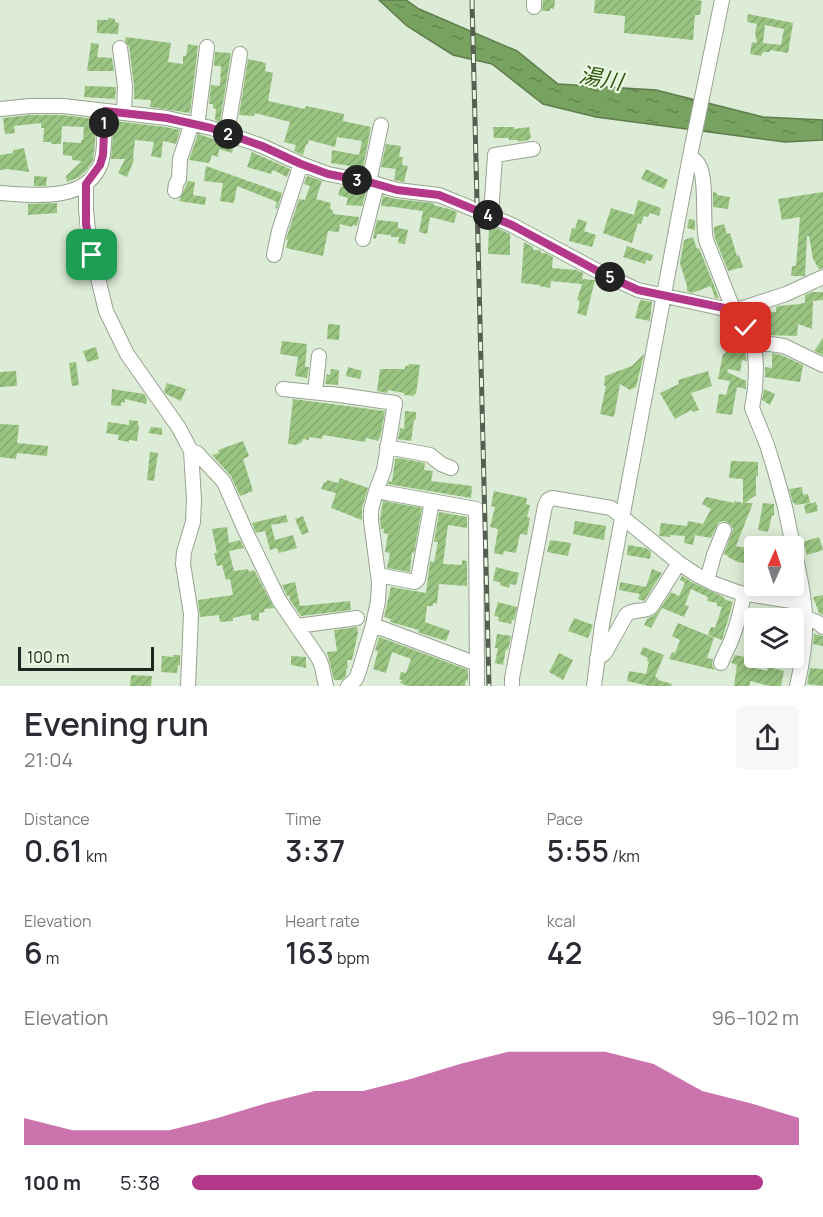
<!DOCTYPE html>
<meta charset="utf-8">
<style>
:root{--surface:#fff;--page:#f7f7f7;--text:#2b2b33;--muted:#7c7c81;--accent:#b43889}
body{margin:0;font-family:Manrope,"Noto Sans JP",sans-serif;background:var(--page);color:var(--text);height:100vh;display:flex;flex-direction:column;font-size:22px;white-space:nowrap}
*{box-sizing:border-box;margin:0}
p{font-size:20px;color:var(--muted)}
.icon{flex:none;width:33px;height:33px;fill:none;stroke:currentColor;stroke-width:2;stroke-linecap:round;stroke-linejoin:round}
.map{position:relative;height:686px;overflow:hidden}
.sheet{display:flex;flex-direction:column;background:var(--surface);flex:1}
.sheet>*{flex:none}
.needle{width:39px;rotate:3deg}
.controls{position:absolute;left:744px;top:536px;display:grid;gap:12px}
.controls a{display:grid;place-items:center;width:60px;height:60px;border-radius:6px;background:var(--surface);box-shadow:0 3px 15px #0003;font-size:30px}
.scale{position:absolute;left:18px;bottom:15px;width:136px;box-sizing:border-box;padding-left:6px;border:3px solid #20251d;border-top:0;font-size:16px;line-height:21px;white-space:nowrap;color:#20251d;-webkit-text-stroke:4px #ebf9e3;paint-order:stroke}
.pin{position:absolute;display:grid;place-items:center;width:51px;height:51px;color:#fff;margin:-26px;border-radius:12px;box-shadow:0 3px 9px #0006}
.km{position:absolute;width:30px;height:30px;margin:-15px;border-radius:50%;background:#222;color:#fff;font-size:16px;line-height:30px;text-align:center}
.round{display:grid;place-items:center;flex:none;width:63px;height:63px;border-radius:6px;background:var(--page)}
.headline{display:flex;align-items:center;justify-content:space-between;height:102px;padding:0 24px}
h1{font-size:33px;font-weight:600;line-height:45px}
.stats{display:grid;grid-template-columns:repeat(3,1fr);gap:9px;height:102px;padding:6px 24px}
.stats div{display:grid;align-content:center}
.stats b{font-size:30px;font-weight:600}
.stats small{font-size:16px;font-weight:400}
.stats p{font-size:16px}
.chart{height:168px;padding:12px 24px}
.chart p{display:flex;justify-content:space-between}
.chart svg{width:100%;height:108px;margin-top:6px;fill:var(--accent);opacity:.7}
ul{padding:0 24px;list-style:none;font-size:20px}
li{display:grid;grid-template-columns:96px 72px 1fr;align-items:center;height:45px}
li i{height:15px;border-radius:8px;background:var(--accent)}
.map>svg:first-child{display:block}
</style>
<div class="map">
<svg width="823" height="686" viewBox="0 0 823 686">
<defs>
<pattern id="water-ripples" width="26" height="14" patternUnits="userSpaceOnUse" patternTransform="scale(1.5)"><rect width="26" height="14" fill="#78a260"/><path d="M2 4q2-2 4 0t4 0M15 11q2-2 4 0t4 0" fill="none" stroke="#62844f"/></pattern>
<pattern id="building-hatch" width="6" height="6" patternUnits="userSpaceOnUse" patternTransform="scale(1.5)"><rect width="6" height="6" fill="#99c481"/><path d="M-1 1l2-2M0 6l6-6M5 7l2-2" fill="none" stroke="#84a86f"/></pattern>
</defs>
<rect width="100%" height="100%" fill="#ddecd6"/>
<path fill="url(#water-ripples)" stroke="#5e7c4c" stroke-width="1.5" d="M379,0h27l13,9 98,42 41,33 98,6 107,27 60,3v20l-38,2 -189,-25 -53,-13 -51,-40 -39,-9 -46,-29z"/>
<path fill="url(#building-hatch)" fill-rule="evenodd" d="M543,0h12l-1,9 -4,-1v3h-8z
M595,0h102l5,1 -2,14h-5l-2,25 -69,-7 1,-17 -31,-3z
M748,14l45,9 -5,30 -18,-3v2h-7l-2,4 -11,-2 2,-12 5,1 -2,-10 2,-9 -10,-2zM765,25l19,4 -3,16 -18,-2z
M108,18l7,1v3l4,1 -1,11 -21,-1v-13h11z
M126,37l45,6 -3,19 15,2v-8h3l2,-12 10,2 -8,67 -40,-6 1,-7 -17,-1v-14l-5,-38 -4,-6z
M91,43l8,1 -2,13 15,1 2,13h-27z
M215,52l16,1 -11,69 -5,-2 1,-11 -3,-1v-4h-4l2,-19 9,1 1,-20h-7z
M248,59l18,4 -1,8 8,2 -5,28 37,8 1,-3 38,8 -1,7 28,6 -8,41 -32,-5 1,-13 27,5 3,-14 -25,-4 -2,10 -26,-7 -2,5 -1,-1 -3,11 -9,-4 2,-6 -12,-3 6,-20 -35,-9 -1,3 -15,-1z
M85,86l31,1 -1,12 -31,-2z
M30,115h32l34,4 -1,24 -2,17 -6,10 -8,7 -12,5 -1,-6 16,-15 -10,-1v-4l-9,-1v-13l18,1v-3h2l1,-13 -22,-1 -1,18h-10v-2h-8l1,-14h-3v-5l-27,3 1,7 -10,1 -2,-16z
M114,121l51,6 15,3 -4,14 -13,-3 -2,17 -10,-2 3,-14 -19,-2 -2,17 1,3 -7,17 -9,-4 7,-14h-14z
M493,127h21v2l15,-2 2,11 -2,1v1l-11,2v-2h-9v-2h-15z
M198,134l36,12 -2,7 -13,-4 -1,8 -6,-2 -3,8 -20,-3z
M386,144l15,2 -2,11h4l-1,8 6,1 -4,16 -10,-2 2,-11 -15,-2z
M24,148l5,24 -22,-3 -7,1v-15l13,-2v-3z
M252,152l38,17 -3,8 -14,-7 -2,4 -24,-7z
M206,166l76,27 -5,16 -2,-1 2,-6 -40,-16 -3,17 -14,-2 3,-18 -19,-2z
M646,169l22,11 -4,9 -23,-10z
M34,176l13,1 -1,9h-12z
M307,176l15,5 -6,18 15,4 -1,6 3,1v4l26,3 -2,9 -4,-1 -1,2 -12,-3 -1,8 -11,-1 -5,25 -37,-8 2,-8 -2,-1 2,-6 11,-34 6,1 5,-14 -6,-2z
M188,181l7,1 -2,13 13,2 -1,8 -26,-4z
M341,186l19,3 -1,2 7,1 -4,14 -16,-1 2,-7 -10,-3z
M713,192l4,1v2l13,2 -2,12 -15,-2z
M823,192v76l-4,1 -6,-10 -4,-23h-2l-2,40h-14l1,-10h4l4,-49 -18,3 -4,-21z
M383,196l13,3 38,4 -1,2 16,4 8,3 -3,11 -24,-6 -3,17 -8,-2 4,-21 -29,-4 -13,-1z
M638,200l23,8 -2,8 -9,-3 -2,4 -4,-1 -3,8 -3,-1 -6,20 -29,-10 8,-25 23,7z
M57,203v10l-29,2v-11z
M578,219l9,3 -3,9 12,4 -4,12 -23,-6 3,-13 3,1z
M689,219l6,1v10l-8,-2z
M377,220l21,2v6l10,2 -3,14 -7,-1 1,-6h-8v-2l-14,-1 -1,5 -3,-1z
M724,224l3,10 3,-1 7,23 2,-1 4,12 -15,4 -13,-33 -1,-7v-4z
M489,225l21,9v21l-22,-1z
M693,237l4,12 2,-1 20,50h-4l-4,-12 -19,7 -5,-2v-5l-7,-23 4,-23z
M524,242l9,5v3h7l1,3h4l8,4 -1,11 24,2 7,3 -1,9 1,-3 12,1 -9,36 -9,-3 3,-12 -3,-1 5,-16 -31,-3 -1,7 -11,-2 1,-1 -19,-2z
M627,246l26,9 -2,6 -5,-1 -1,4 -22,-7z
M812,292h11v8l-10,1 -1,28 -14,-5 -1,12 -34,-1 1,-23h12v-5l2,-1 23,-2 1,-1h3v-8z
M640,300l12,2 -2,19 -15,-3z
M328,324l12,1 -1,15 -12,-1z
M732,324l6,10 -14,2 -2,-10z
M823,338v17l-9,-4z
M282,341l25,3 -2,23h4l-2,11 -12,-2 3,-19 -18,-3z
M734,342l9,2 4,17 -5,-1 -2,13 -1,-2 -11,-2 -1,3 19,9v8l-9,-2 -5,28 -16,-2 3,-19 7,1 4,-14 -12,-2 5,-25h2l1,-3 9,1z
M96,347l3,12 -12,3 -4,-11z
M772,353l9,2 22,10 -3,17 -35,-5v-10l7,1z
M644,354l-8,33 -6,3 -10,-6 -6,33 -14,-3 6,-28h-2l1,-10 27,-10z
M76,362l3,23 -7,1 -3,-23z
M409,364l11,1 -4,29h-2v2l-10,-1v-2l-16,-3 -1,3 -10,-2 3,-22h25v-3h4z
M348,367l14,4 -2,8 -14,-3z
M331,369l8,1 -1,15 -13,-1 2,-10 3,1z
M16,371l1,15 -17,1v-15z
M708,371l4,15 -21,7 8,17 -6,2 -2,-2 -16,9 -15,-26 19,-9 -1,-4z
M167,383l19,6 -5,12 -15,-7 -2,-3z
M112,389l32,5 3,5 -1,5 -21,-5v4l-4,-1v4l-10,-1z
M764,389l11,5 -5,11 -8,-5z
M293,399l92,12 -5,27h-1l-1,3 -12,-3 -1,4 -42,-7 -1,4 -13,-2v3l-6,-1 -1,3 -6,3 -8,-1z
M405,411l11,1v8h-2l-3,21 -13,-2 2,-11 4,1z
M129,420l9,1v4l1,1 -2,15 -8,-1v2l-11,-2 1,-5 -13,-2 2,-11 21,3z
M0,424l19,1 -2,18 31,3 -1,10 -30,-3 -1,6 -16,-2z
M151,427l11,1v7l-14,-2z
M243,441l6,15 -6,3 10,32 -13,5 -9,-20 -19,-21 7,-2 -1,-3z
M150,452l8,1 -4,28 -7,-1z
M398,458l27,5 -1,7 9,1 -2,10 41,5 -1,12 -83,-14 1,-3 3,1 3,-23z
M731,461l27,1v15l-2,-2v20l-11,8h8l-17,43 10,2 -1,15 -7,-1 -10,-5v-1l-4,-2 9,-25 -2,-4 -4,-3 -5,-1 -4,2 -7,15 -16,-3 -2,10 -9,-2 1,-7 -15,-1v2l-11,-1 2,-13 26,3 1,-5 15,3 8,-15 -9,-5 4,-7 28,6v-2l9,2v-24l-14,-1z
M340,478l28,10 -6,20v12l-31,-12 5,-15 -15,-4 3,-7 2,1 1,-3 11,3z
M802,487l1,8 5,-1 2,9 -15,2v-2h-2l-4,-14z
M494,491l33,7 -1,6 4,1 -3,12 3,1 -3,17 -7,-1 -4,19 -12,-2 -1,4 -9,-2 4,-24 -8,-2 5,-20 -4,-1z
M383,501l39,7 -8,45 -2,-1 -2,20 -23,-4 3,-15 -5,-1 3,-18 -5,-1 1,-4h-3l-1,-9z
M816,502l2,9 -12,3 -2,-9z
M763,503l11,1v12l-2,-1 -4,17 -10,-2z
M439,512l28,5v11l-19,-3 -5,39 19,1v-5l5,1v25l-28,-2 -2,20 -4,-1v3h-6l-2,16 25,9 -4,10 -23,-7 -5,-2 1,-2 -29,-8 1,-3 -7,-2 7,-30 35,6 4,-32 4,1 4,-20h-4z
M286,515l2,7 -17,3 4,15 18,-5 4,13 -18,5 -2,-5 -7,2 -5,-19 -9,2 -4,-10z
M303,516l6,16 -7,3 -7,-16z
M575,521l31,5 -2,14 -31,-6z
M227,527l2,16 11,-3 4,8 -15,3 5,20 14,-2 1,3 5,-2 20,38 -10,1 1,3 -6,1v8l-8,-1v-6l-18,4v3l-13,1 -1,-7 -19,2 -2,-17 35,-5 -3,-16 -4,1 -4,-15 -5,1 -3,-13h3l-5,-24z
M819,537l4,13 -16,5 -4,-13z
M550,540l21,3 -3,13 -21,-4z
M628,545l18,3 5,4 -1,7 -23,-4z
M496,567l23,6 -3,12 -6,-1 -1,4 -9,-3v-3l-7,-1z
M652,569l10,4 -18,28 -6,-2 2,-5 -21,-4 1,-8 26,5z
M682,576l11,7 31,14v2l9,3 -11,38 -14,-5 3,-8 4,1 7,-21 -5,-1v-3l-10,-2 1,-4 -17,-8 -6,16 4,1 -5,11 -22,-9 -11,20 -7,-3 3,-6 6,-3 5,-4 13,-20 8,4 6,-13 -5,-3z
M295,582l5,24 50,-5 1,9 -50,6 -11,-16 -1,-5 -2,1 -5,-11z
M823,595v20l-4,-2 -6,-16z
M498,602l19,5 -3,13h-2l-1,4 -13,-3 1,-4 -5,-1z
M574,618l19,7 -5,13 -20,-7z
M678,623l36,15 -7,20 6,1 -1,6 3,5 -46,-11 3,-7 3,1 5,-13 -8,-4z
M357,627l1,6 -6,27h-5l1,8 -2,1v7l-4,4h-8l-7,-28 10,-1 -3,-21z
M497,634l14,2 -3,14 -2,-1 -3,16 -8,-2 3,-15h-3z
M814,634l9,2v10l-10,-2z
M379,637l89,33v11l-2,-1 -1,6h-57l-8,-3 2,-3 -3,-1 2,-7 5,1 5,-14 -19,-7 -6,21 -13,-4 5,-18 -3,-1z
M643,647l21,8 -9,22 3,1v2l14,4 -1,2h-22l-22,-5 2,-10 17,3 3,-12 -2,-1 1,-3 -8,-4z
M559,653l14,7 -10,20 -14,-8z
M173,655h7v10h-2l-1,8 -16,-1 1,-16 11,1z
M735,655l15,3 -2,8 19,5 1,-4 16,4 -3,15h-11l-20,-5v5h-16l3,-21 -6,-2z
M291,656l15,1v11l-15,-3z
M810,668l13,1v17l-16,-2z
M131,675l21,1 -1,10h-21z"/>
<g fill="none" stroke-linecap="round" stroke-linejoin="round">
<defs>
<path id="minor" d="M534,7v-7
M120,48l5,38 -1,26
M0,109l30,-3h33l104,12 44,10 51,18 39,18 27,10 41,8 28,8 42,5 73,30 93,50 33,15 96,21 52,-17 37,-17
M227,133l13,-79
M690,156c4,3 8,6 10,11 7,17 2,53 6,73l28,71 12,17 7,16 2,8 1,15 -1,22 -3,19 15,37 8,26 10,36 8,39
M369,182l12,-57
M86,184v25l3,32 17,70 21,43 52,74 12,23 6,2 27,29 21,48 34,70 40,59 3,8 4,19
M175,191l1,-7 3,-5 1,-20 9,-27 3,-8 6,-5 9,-72
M0,193c33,2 87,10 101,-30 5,-16 3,-36 4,-52
M491,216l4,-61 38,-6
M363,239l14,-55
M274,255l5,-24 22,-67
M753,344h17l14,2 39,19
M283,389l57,6 55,8 -11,67 -8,21
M315,392l4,-36
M387,447l43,8 11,9 10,4
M794,548c3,16 7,32 9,47 5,30 1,62 -6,91
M378,575l37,7 3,-3 14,-78
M707,580l7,-25 10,-25
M805,619c8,1 12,2 18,8
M373,625l104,39
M297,626l60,-8
M597,659l8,-6 21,-38c8,-7 18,-2 25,-8l28,-44
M721,663c3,-8 7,-15 10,-22 6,-15 10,-31 13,-47
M188,686l3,-72 -8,-50 1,-12 9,-30 1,-22 -3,-49
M348,686l8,-7 3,-8 14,-46 5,-24 1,-19 -8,-61v-11l5,-19 100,18 1,177
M512,686v-8l33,-172 3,-6 4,-2 59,10 68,55 18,12 18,9 25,9 64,10
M594,686l8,-61 88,-469 32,-156"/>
</defs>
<use href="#minor" stroke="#97a490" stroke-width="16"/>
<use href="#minor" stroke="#fff" stroke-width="14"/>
<defs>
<path id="rail" d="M472,0l17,686"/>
</defs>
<use href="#rail" stroke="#575f53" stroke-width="5"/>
<use href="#rail" stroke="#ebf9e3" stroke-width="3" stroke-dasharray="9" stroke-linecap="butt"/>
</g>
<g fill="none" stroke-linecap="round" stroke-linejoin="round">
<defs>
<path id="route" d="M92,255l-6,-31v-40l14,-19 3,-10 2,-44 62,7 44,10 51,18 39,18 27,10 41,8 28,8 42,5 73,30 93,50 33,15 96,20 12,18"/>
</defs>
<use href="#route" stroke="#fff" stroke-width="12"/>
<use href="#route" stroke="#b43889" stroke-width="8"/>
</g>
<g text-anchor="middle" stroke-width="4.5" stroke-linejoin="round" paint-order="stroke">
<g font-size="22" font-style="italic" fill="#305712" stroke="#ebf9e3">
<text transform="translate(601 78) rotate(10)" y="8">湯川</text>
</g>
</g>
</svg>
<div class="controls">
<a><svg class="needle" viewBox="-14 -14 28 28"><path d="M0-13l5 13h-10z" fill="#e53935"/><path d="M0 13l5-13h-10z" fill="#7c7c81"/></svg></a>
<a><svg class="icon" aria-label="layers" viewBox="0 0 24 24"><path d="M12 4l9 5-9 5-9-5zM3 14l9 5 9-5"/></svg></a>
</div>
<div class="scale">100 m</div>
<div class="pin" style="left:92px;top:255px;background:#1e9e55"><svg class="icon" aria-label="arrive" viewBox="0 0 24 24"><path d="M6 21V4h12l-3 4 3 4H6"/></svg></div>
<div class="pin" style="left:746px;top:328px;background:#d93025"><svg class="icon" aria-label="check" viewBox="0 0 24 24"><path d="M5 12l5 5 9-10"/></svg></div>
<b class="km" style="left:104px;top:123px">1</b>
<b class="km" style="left:228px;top:134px">2</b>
<b class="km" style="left:357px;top:180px">3</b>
<b class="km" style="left:488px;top:215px">4</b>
<b class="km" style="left:610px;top:277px">5</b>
</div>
<section class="sheet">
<div class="headline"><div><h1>Evening run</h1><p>21:04</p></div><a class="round"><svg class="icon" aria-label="share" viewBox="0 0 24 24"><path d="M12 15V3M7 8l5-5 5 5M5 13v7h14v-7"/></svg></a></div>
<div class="stats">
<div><p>Distance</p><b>0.61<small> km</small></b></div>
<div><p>Time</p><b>3:37</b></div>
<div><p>Pace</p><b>5:55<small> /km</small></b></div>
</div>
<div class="stats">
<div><p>Elevation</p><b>6<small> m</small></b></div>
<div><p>Heart rate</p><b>163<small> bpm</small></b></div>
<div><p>kcal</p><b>42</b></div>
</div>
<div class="chart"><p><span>Elevation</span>96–102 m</p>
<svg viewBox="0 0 160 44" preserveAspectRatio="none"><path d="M0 44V33L10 38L20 38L30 38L40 33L50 27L60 22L70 22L80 17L90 11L100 6L110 6L120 6L130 11L140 22L150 27L160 33V44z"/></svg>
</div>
<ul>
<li><b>100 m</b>5:38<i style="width:94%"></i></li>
</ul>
</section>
